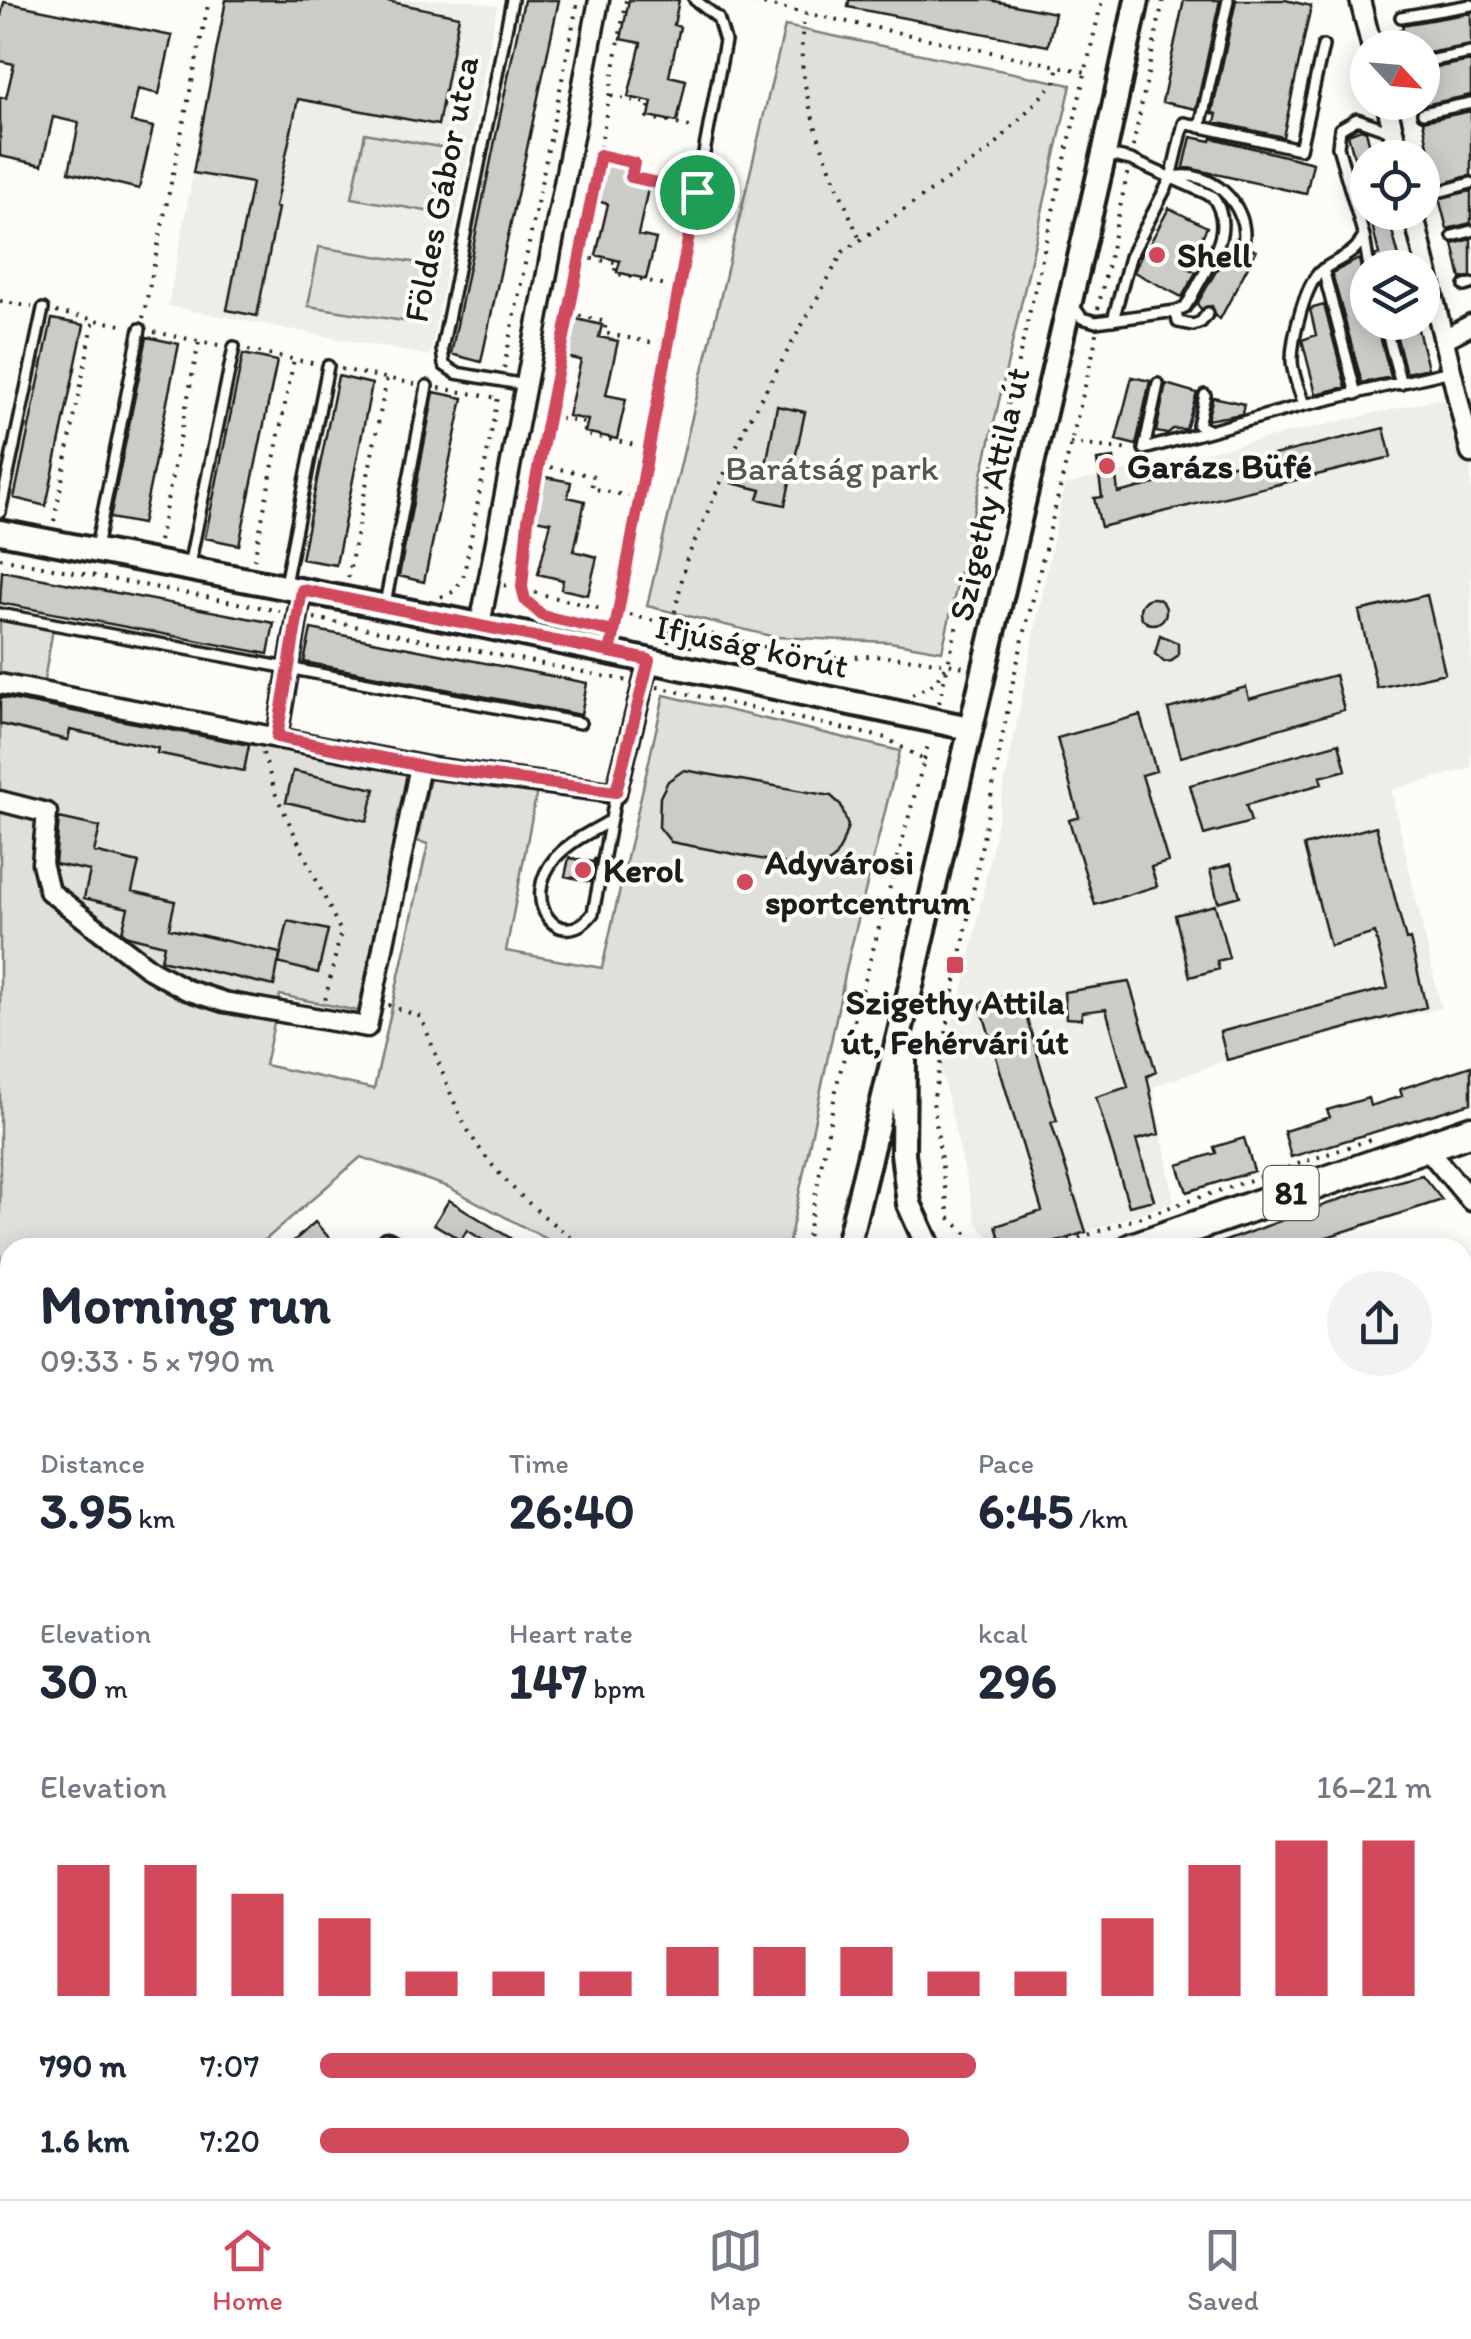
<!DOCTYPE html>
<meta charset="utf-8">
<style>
:root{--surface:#fff;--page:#f2f2f3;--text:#1f2937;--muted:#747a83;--line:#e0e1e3;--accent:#d1495b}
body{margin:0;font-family:Itim,sans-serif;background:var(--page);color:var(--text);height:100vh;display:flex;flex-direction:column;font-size:38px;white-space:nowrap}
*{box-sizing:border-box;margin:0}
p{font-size:32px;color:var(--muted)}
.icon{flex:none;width:55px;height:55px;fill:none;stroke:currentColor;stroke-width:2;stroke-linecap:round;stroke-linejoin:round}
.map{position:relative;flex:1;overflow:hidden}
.sheet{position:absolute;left:0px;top:1238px;width:1472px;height:962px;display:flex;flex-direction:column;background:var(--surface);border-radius:30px 30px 0 0;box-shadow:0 5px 25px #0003}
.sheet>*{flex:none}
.needle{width:65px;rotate:116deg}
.buttons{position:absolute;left:1350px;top:30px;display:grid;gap:20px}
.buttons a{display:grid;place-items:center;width:90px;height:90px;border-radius:50%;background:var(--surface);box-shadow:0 5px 25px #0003;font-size:50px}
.pin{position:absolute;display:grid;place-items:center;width:85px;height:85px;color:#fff;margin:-42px;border:5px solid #fff;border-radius:50%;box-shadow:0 2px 10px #0007}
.round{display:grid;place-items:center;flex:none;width:105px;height:105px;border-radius:52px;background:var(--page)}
.head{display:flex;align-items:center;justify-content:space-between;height:170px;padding:0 40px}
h1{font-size:55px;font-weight:800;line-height:75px}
.stats{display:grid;grid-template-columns:repeat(3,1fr);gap:15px;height:170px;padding:10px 40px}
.stats div{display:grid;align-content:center}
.stats b{font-size:50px;font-weight:800}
.stats small{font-size:28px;font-weight:400}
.stats p{font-size:28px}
.chart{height:280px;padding:20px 40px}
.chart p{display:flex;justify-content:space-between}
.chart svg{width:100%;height:180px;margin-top:10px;stroke:var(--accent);stroke-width:6}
ul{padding:0 40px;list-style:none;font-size:32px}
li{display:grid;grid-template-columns:160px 120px 1fr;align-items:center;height:75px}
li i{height:25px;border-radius:12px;background:var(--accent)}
.tab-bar{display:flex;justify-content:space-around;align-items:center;height:140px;border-top:2px solid var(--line);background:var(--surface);font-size:28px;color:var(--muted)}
.tab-bar a{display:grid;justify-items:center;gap:5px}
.tab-bar .current{color:var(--accent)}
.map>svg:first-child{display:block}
</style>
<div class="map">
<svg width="1471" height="2199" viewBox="0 0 1471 2199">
<rect width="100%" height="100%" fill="#fdfcf7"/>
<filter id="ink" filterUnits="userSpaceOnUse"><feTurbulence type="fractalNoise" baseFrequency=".01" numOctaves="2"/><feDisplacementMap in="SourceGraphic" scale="20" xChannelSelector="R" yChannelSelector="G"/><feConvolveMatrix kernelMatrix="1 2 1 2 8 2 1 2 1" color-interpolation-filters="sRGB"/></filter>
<g filter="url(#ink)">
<path fill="#eeede9" d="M226,0h240l31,6 -67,350 -262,-50z
M1437,399l34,10v359l-80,22 50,218 -214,52 -74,27 21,115 -135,45h-42l-21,-25 -36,-158 26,-86 98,-493z
M1463,1772l8,5v422h-846l12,-9h825z
M247,2190h351l-12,9h-351z"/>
<path fill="#e0dfdb" stroke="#7e7e7c" stroke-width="2.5" d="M785,26l286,59 -129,566 -52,-9 -115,-5 -128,-31z
M365,133l90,17 -12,64 -91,-16z
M319,247l106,17 -9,59 -108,-17z
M0,619l53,10 -11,63 -42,-3z
M664,695l236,56 -51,205 -61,291h-226l-114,-60 -87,-30 -104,90 -247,1v362l-10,4v-890l68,17 2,-11 88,18v5l85,18 9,-38 159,31 -53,247 -78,-16 -15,70 109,24 54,-245 -11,-3 15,-73 107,12 -33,171 96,17z
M10,1667v120l-10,5v-121z
M0,1920l10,1v103l-10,-7z"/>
<path fill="#cccbc8" stroke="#1c1c1c" stroke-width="2.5" d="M226,0h156l77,16 -21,109 -140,-26 -23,108 3,1 -21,108 -30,-6 25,-127 -59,-10z
M524,0h35l-78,362 -30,-8z
M629,0h50l-5,25 6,2 -11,49 17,4 -9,42 -28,-6 3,-14 -24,-5 13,-54 -20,-4z
M849,0h140l66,13 -7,33 -200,-39z
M1184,0h36l-24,109 -34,-7z
M1236,0h49l26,6 -28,131 -68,-15 2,-8 -5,-1z
M4,2l168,34 -13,58 -21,-5 -7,33 22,5 -14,62 -70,-17 10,-49 -26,-6 -11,48 -42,-9v-59l6,1 8,-34 -14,-3v-40z
M1471,13v32l-49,9v-6h-19l-4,-19 4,-1 -1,-3z
M1471,61v34l-51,11 2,-36z
M1471,111v64l-35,11 -13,-65z
M1361,129l5,2 7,27h-5v31l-5,1 -15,-56z
M1191,137l20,4 1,-3 101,25 -7,31 -122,-27z
M603,159l29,7 -3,14 20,4 -11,51 18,4 -10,40 -29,-7 3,-11 -24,-6 12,-51 -15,-4z
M1471,191v32l-24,6 -8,-31z
M1169,208l38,19 -20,41 9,4 -14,25 -48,-25 11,-26 3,1z
M1369,212h18l15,56h-25l-2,-13 4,-1z
M1471,239v37l-10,3 -8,-35z
M1234,240l5,11 11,-3 6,3 -36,68 -5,-3 -3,-10 -11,3 -4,-5z
M1359,259l9,43v20h8l15,55 -29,6 -30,-110z
M1324,305l22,82 -30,7 -14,-54 14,-5 -6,-26z
M572,318l30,7 -3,12 19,4 -12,54 20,4 -9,40 -32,-7 3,-12 -20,-4 13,-56 -17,-3z
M52,319l32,6 -38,181 -32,-8z
M1393,322h23l12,46 -22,5z
M147,337l32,7 -37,180 -32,-6z
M243,354l34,7 -38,184 -34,-7z
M338,376l34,8 -36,181 -35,-6z
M1132,377l18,4 -14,64 -20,-5z
M1166,384l31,9 -11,36h-13l-6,5 -11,-2z
M434,392l29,6 -39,184 -25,-6z
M1213,397l31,7 -2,10 -35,6z
M777,406l28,6 -20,93 -27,-6 3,-9 -29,-7 3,-14 29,7z
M1384,428l7,29 -290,70 -7,-29 8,-1 -5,-37 17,-2 4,35z
M540,476l31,6 -3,15 17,4 -11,50 23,6 -9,38 -27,-6 2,-9 -25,-6 13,-52 -21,-4z
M2,571l272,52 -6,31 -268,-51z
M1427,595l18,78 -68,15 -18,-77z
M1140 611a13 13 0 1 1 26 0a13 13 0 1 1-26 0Z
M311,629l276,54 -6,32 -277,-53z
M1160,635l18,8v12l-6,6 -8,1 -9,-8z
M1335,675l9,35 -163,47 -13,-48 78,-22 3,12z
M0,697l249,48 -5,26 -87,-18 1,-5 -88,-18 -2,10 -68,-16z
M1140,715l16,56 -14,4 26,87 -17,5 6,19 -62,19 -26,-85 10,-3 -22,-79z
M1339,743l7,27 -26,7 2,7 -76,21 5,17 -47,13 -14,-50z
M684,770l147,26 10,9 7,21 -7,21 -7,12 -16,11 -147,-28 -12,-15 1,-30 8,-16z
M293,771l82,18 -8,32 -81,-19z
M59,818l41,9 -6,25 45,11 -7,28 43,10 -6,27 111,25 -1,9 9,-41 40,9 -10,43 -40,-10 -4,23 -113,-26 3,-15 -36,-9 -6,-4 6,-24 -44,-10 6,-27 -35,-7z
M1376,826l30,114 4,-1 16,68 -199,53 -7,-28 168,-44 -13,-55 -45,13 -26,-100z
M569,858l24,4 2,-4 -4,24 -26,-6z
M1231,864l9,32 -22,6 -8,-32z
M1215,905l14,53 -12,3 2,8 -29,8 -15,-62z
M1129,982l27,90 -9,4 12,58 -23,6 18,60 -25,6 -33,-109 32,-10 -22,-78 -24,3v7l-16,-1 -2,-26z
M1019,992l38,129 -6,1 35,110 -47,16h-36l-7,-22 46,-15 -62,-208z
M1471,1066v37l-180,54 -7,-26 46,-14 -3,-7 41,-12 2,8 32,-10 -2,-7z
M1244,1138l10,33 -67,21 -9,-27 38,-12 -2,-6z
M1422,1175l20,25 -149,48h-87l160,-58z
M449,1200l61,38 -6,10h-9l-28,-18 -6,10 -27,-16z
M315,1222l16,18 -9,8h-36z"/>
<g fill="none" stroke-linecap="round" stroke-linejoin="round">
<defs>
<path id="lane" d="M512,0l-70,349 2,16 12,8 70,12
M1401,17l70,-12
M1422,62l49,-9
M1423,113l48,-10
M1200,127l28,-127
M1171,178c37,-12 80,27 72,66
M1442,191l29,-8
M1453,236l18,-5
M1369,268l-5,-32 -26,-89 2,-18 17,-10 34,12
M1323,269l33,125
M1465,286l6,-2
M1074,307l8,11 14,4 80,-11 9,-4 6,-9c16,-33 47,-68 21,-102l-81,-36 -27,-6
M1176,311l2,11 15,3 8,-3 7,-9
M1113,320l17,-63 41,-79 13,-55 116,26 23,-103
M1384,322l17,62
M1158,384l-14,65 160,-44 147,-34
M1205,395l-7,30 10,5
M1304,405c-4,-14 -12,-31 -12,-45 0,-21 13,-76 29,-89 15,-12 32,-14 42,-33
M0,512l43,-203
M96,548l44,-219
M189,566l45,-219
M285,584l43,-218
M385,604l42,-218
M0,614l580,109
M611,649l114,-608 -7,-23 -23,-18
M610,821c-20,11 -39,20 -54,36 -39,45 5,98 37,56l23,-120
M1462,1856l9,6
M1462,1884l9,-8
M387,2190l7,9
M527,2190l8,9"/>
<path id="street" d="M1360,0l12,48
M1386,102l14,56
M1413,212l58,241
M1444,339l27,-14
M480,625l119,-625
M0,684l432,84 184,25 33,-133
M277,737l25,-147
M0,801l47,12 -5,50 7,28 102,79 36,20 37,12 143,25 53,-261
M1425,1146l46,55
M387,1242l10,6
M1462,1543l9,9
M0,2078l10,-8
M44,2199l12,-9
M590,2199l12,-9"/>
<path id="secondary" d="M0,532l480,93 489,103
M904,1062l-1,91 6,51 20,44
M847,1248l60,-245 197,-849 33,-154
M1462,1791l9,5
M0,2034l10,4"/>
<path id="primary" d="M1132,1248l339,-117
M0,1648l10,-4
M0,1820l10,-5"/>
</defs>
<use href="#lane" stroke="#1c1c1c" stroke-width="16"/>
<use href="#street" stroke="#1c1c1c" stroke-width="25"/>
<use href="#secondary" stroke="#1c1c1c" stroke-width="30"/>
<use href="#primary" stroke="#1c1c1c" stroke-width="35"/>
<path stroke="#1c1c1c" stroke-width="4" stroke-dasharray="2.5 8" stroke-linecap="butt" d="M743,0l343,72
M806,13c-19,70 28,163 54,227
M611,96l39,8 -3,13 47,11
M1133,147l30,-147
M600,155l34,8 -3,14 54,12
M581,257l36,6 -3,10 52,12
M0,301l32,6
M1098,309l30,-138
M56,312l70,14
M569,313l37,9 -2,11 50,10
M143,318l66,-318
M154,332l69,14
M248,350l69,14
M504,368l74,-368
M341,369l74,15
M439,388l59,10
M550,417l35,6 -2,11 53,11
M1070,443l60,7
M540,465l54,11 -3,12 37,8
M54,521l40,-202
M159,541l40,-199
M0,558l280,53
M254,560l40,-201
M348,578l39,-200
M504,585l102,25
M441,597l12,-5 10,-13 36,-187
M630,615l185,44 55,-3 47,3 48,8
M542,616l-17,-17 -3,-12 6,-67 53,-263 45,-257
M314,618l314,63
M668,643l18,-82 60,-136 97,-173 147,-102 65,-68 4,-16
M690,648l3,-18
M657,687l229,51 38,22 -86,320 -33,168
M912,695l21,-11 15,-20 154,-664
M939,703l8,-34
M263,753l13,42 65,137 -17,73
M924,760l5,-19
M388,1005l33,12c14,34 25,69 41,102 27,54 75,94 123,129
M881,1248l25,-7
M982,1248l-33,-31 -16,-115 81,-426 80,-327 2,-16
M1049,1248l323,-109
M1462,1761l9,5
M0,1848l10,-5
M0,1854l7,-5 -2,-4
M0,1876l10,17
M0,1908l10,1"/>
<use href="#lane" stroke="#fdfcf7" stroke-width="9"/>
<use href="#street" stroke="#fdfcf7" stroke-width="18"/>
<use href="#secondary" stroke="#fdfcf7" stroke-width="22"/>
<use href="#primary" stroke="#fdfcf7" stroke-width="28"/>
</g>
</g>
<g fill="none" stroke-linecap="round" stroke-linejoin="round" filter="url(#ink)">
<defs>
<path id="route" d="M697,192l-84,447 -3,13 -308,-62 -25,147 155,31 184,24 33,-132 -39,-8 4,-20 -71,-16 -18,-16 -3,-13 6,-67 72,-365 34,8 -3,14 66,15"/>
</defs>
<use href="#route" stroke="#fff" stroke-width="20"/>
<use href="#route" stroke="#d1495b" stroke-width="12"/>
</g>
<g fill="#d1495b" stroke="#fdfcf7" stroke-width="4">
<circle cx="1157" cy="255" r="10"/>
<circle cx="1107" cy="466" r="10"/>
<circle cx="583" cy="870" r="10"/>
<circle cx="745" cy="882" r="10"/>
<rect x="945" y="955" width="20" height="20" rx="5"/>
</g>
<g text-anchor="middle" stroke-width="8" stroke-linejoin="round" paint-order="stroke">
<rect fill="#fdfcf7" stroke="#605f5e" stroke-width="2.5" x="1263.5" y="1166" width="55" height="54" rx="8"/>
<g font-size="32" font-weight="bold" fill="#1c1c1c">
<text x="1291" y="1204">81</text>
</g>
<g font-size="35" fill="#1c1c1c" stroke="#fdfcf7">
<text transform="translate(441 189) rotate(-79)" y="12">Földes Gábor utca</text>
<text transform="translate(989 494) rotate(-77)" y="12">Szigethy Attila út</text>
<text transform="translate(752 646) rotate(12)" y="12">Ifjúság körút</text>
</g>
<g font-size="35" font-weight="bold" fill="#1c1c1c" stroke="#fdfcf7" text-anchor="start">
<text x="1177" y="267">Shell</text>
<text x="1127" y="478">Garázs Büfé</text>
<text x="765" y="874">Adyvárosi<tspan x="765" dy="40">sportcentrum</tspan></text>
<text x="603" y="882">Kerol</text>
<text x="955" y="1014" text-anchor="middle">Szigethy Attila<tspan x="955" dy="40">út, Fehérvári út</tspan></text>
</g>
<g font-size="35" fill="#575655" stroke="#fdfcf7">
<text x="832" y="480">Barátság park</text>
</g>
</g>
</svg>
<div class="buttons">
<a><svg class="needle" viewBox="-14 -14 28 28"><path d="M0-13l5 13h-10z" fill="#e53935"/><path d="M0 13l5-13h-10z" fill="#747a83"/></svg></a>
<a><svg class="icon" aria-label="locate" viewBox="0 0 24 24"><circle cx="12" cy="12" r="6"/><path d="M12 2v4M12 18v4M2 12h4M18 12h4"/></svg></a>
<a><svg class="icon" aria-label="layers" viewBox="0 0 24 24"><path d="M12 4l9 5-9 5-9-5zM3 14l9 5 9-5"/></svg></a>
</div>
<div class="pin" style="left:697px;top:192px;background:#1e9e55"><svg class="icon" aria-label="arrive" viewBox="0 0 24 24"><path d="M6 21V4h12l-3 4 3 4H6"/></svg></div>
<section class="sheet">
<div class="head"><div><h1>Morning run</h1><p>09:33 · 5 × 790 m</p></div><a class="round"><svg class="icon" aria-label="share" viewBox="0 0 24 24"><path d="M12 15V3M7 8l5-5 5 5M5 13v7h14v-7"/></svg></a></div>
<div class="stats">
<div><p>Distance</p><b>3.95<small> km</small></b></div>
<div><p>Time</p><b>26:40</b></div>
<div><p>Pace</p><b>6:45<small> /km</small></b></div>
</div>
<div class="stats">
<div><p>Elevation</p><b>30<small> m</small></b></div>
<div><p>Heart rate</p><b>147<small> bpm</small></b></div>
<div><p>kcal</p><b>296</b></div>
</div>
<div class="chart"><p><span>Elevation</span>16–21 m</p>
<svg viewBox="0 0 160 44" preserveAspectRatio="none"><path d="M5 44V12M15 44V12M25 44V19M35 44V25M45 44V38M55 44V38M65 44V38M75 44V32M85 44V32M95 44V32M105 44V38M115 44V38M125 44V25M135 44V12M145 44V6M155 44V6"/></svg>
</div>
<ul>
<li><b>790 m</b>7:07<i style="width:59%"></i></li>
<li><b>1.6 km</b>7:20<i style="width:53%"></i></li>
</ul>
</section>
</div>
<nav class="tab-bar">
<a class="current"><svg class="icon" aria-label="home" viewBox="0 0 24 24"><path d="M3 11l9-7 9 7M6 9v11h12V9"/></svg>Home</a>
<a><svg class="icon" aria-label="map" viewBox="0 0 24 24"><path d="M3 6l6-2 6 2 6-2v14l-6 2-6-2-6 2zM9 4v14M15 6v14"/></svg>Map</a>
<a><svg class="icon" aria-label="saved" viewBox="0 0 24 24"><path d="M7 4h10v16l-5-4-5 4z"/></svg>Saved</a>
</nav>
